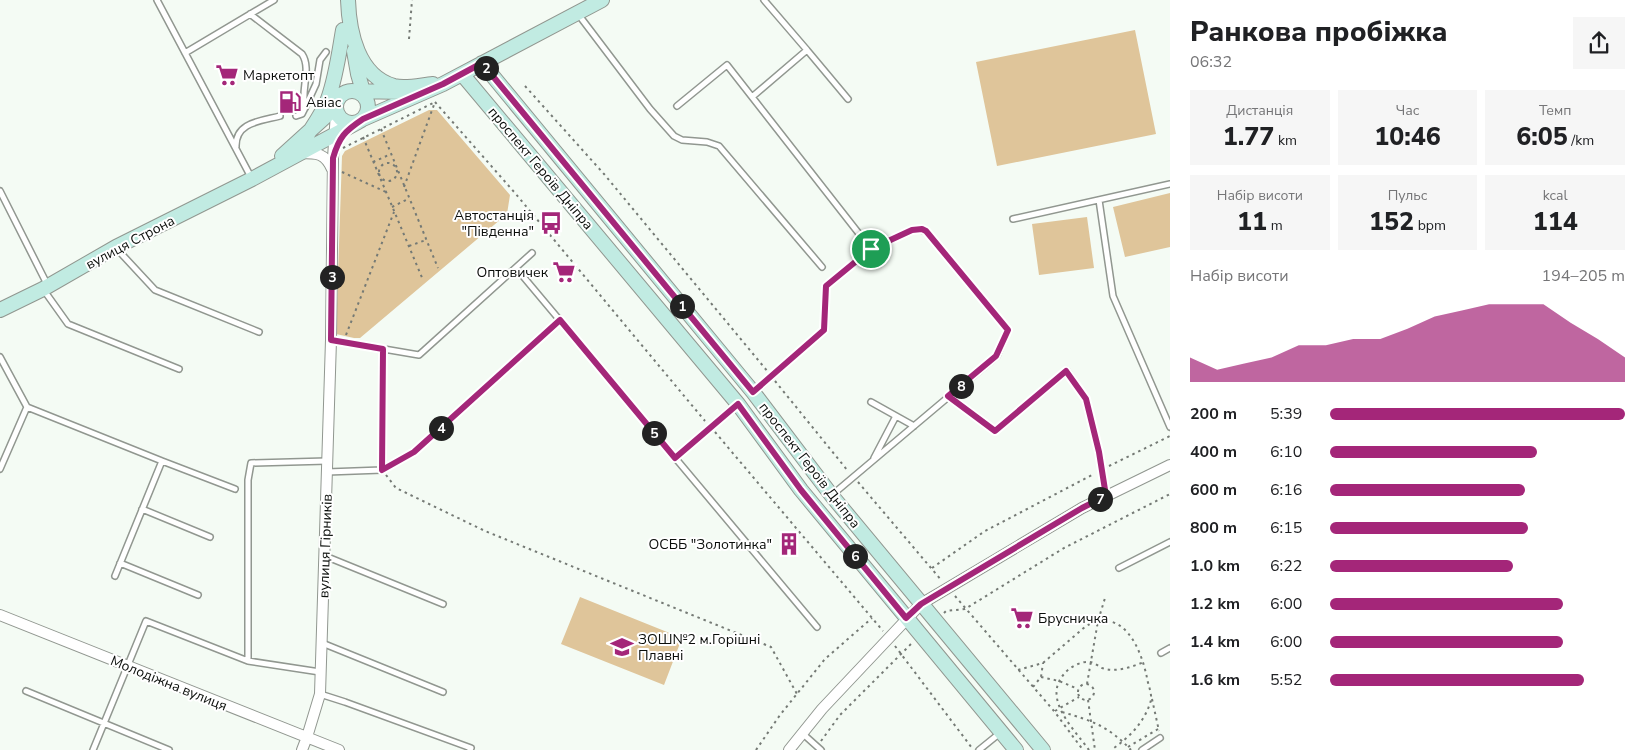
<!DOCTYPE html>
<html lang="uk">
<meta charset="utf-8">
<style>
:root{--surface:#fff;--page:#f6f6f6;--text:#202124;--muted:#757577;--accent:#a42679}
body{margin:0;font-family:"Nunito Sans",sans-serif;background:var(--page);color:var(--text);height:100vh;display:flex;flex-direction:column;font-size:19px;white-space:nowrap}
*{box-sizing:border-box;margin:0}
p{font-size:16px;color:var(--muted)}
.icon{flex:none;width:28px;height:28px;fill:none;stroke:currentColor;stroke-width:2;stroke-linecap:round;stroke-linejoin:round}
.map{position:relative;flex:1;overflow:hidden}
.panel{display:flex;flex-direction:column;background:var(--surface);width:475px}
.panel>*{flex:none}
.pin{position:absolute;display:grid;place-items:center;width:42px;height:42px;color:#fff;margin:-21px;border:2px solid #fff;border-radius:50%;box-shadow:0 1px 5px #0007}
.km{position:absolute;width:25px;height:25px;margin:-12px;border-radius:50%;background:#222;color:#fff;font-size:14px;line-height:25px;text-align:center}
.round{display:grid;place-items:center;flex:none;width:52px;height:52px;border-radius:0px;background:var(--page)}
.overview{display:flex;align-items:center;justify-content:space-between;height:85px;padding:0 20px}
h1{font-size:28px;font-weight:800;line-height:38px}
.figures{display:grid;grid-template-columns:repeat(3,1fr);gap:8px;height:85px;padding:5px 20px}
.figures div{display:grid;align-content:center;border-radius:0px;background:var(--page);text-align:center}
.figures b{font-size:25px;font-weight:800}
.figures small{font-size:14px;font-weight:400}
.figures p{font-size:14px}
.chart{height:140px;padding:10px 20px}
.chart p{display:flex;justify-content:space-between}
.chart svg{width:100%;height:90px;margin-top:5px;fill:var(--accent);opacity:.7}
ul{padding:0 20px;list-style:none;font-size:16px}
li{display:grid;grid-template-columns:80px 60px 1fr;align-items:center;height:38px}
li i{height:12px;border-radius:6px;background:var(--accent)}
main{display:flex;flex:1;min-height:0}
.map>svg:first-child{display:block}
</style>
<main>
<div class="map">
<svg width="1170" height="750" viewBox="0 0 1170 750">
<rect width="100%" height="100%" fill="#f4fbf4"/>
<path fill="#dfc59a" d="M1135,30l21,104 -159,32 -21,-104z
M429,110h8l73,85 -3,19 -147,124h-6l-18,-4 6,-178 3,-5z
M1170,193v54l-45,10 -12,-50z
M1087,217l7,51 -55,7 -7,-51z
M580,597l102,41 -18,47 -103,-41z"/>
<g fill="none" stroke-linecap="round" stroke-linejoin="round">
<defs>
<path id="lane" d="M157,0l95,179
M250,14l52,40c10,15 -2,37 3,54
M578,14l72,95 24,27 8,4 25,2 12,4 103,121
M807,50l41,49
M185,53l89,-53
M752,97l55,-47 -43,-50
M677,106l50,-41 144,184
M296,116l6,-2 3,-6 11,-24 4,-24 6,-8
M236,147c-1,-25 25,-26 44,-31
M0,191l47,93
M1099,200l14,96 57,131
M1013,219l157,-35
M116,248l39,42 104,42
M516,268l301,359
M43,289l25,35 111,45
M331,340l88,15 113,-102
M0,357l27,50 -27,62
M755,391l69,-61 2,-44 45,-37 40,-19 5,-1 10,2 82,99 -11,26 -165,139
M949,396l46,35 72,-60 19,28 13,52 7,45
M871,402l43,24
M27,407l135,54 -47,115
M675,458l62,-54
M874,458l22,-42
M162,461l73,28
M382,470l1,-121
M327,472l55,-2 32,-18 146,-132
M142,509l68,28
M325,556l118,48
M120,563l78,32
M1119,568l51,-26
M322,643l121,49
M1161,653l9,-5
M320,672l-72,-11v-181l3,-17 76,-2
M26,691l143,59
M320,694l25,8 126,46 -1,2
M802,733l19,17
M93,750l53,-129 102,40
M979,750l21,-17
M1142,750l18,-12"/>
<path id="street" d="M301,153c16,0 24,0 31,16
M0,615l339,135
M302,750l5,-13 13,-43 11,-354 2,-182 3,-46
M789,750l33,-41 99,-105 161,-96 88,-43"/>
<path id="secondary" d="M348,0c1,32 10,76 46,86 12,3 27,-1 39,-2
M354,51l4,23 7,24
M482,63l271,329 79,104 211,254
M462,74l276,330 63,86 215,260
M355,91l49,1
M336 107a16 16 0 1 1 32 0a16 16 0 1 1-32 0Z
M363,119l80,-35 159,-84
M308,134c7,-11 15,-22 20,-35 8,-22 11,-46 15,-69
M282,156l54,-49
M0,310l43,-21 73,-42 136,-68 106,-57"/>
</defs>
<use href="#lane" stroke="#919790" stroke-width="8"/>
<use href="#street" stroke="#919790" stroke-width="12"/>
<use href="#secondary" stroke="#919790" stroke-width="16"/>
<path stroke="#757a75" stroke-width="2" stroke-dasharray="2.5 4" stroke-linecap="butt" d="M409,39l3,-39
M525,86l79,88 164,198
M435,102l80,91 190,228
M381,129l57,139
M363,137l60,143
M343,148l92,-46
M373,162l18,-8
M379 172a9 9 0 1 1 18 0a9 9 0 1 1-18 0Z
M342,172l44,20
M404,187l31,-85
M392,207l16,-8
M409,246l17,-6
M346,335l48,-123
M775,381l73,90
M715,432l168,199
M1109,466l61,-30
M386,475l10,13 89,43 286,116 26,47
M858,482l84,99
M932,568l53,-37 109,-57
M955,596l99,115 29,39
M944,613l2,-2 19,-2 99,-61 106,-54
M895,646l77,102
M1018,670l25,-7 43,-37c37,-20 55,22 61,52 1,6 5,16 4,22 -6,22 -22,38 -40,50
M1041,677l18,4 19,8
M1078 692a8 8 0 1 1 16 0a8 8 0 1 1-16 0Z
M1087,684l11,-63 7,-23
M1033,687l8,-10 2,-14
M1152,699l7,32
M1088,700l7,50
M1055,711l24,-14
M1062,712c31,9 46,14 69,38
M821,741l19,-26 73,-73
M1128,747l30,-18
M756,750l24,-35 45,-56 47,-41
M1089,750c-15,-21 -48,-52 -24,-77 5,-6 16,-12 24,-11 5,0 9,4 13,6 14,5 29,-1 42,-6"/>
<use href="#lane" stroke="#fff" stroke-width="5"/>
<use href="#street" stroke="#fff" stroke-width="10"/>
<use href="#secondary" stroke="#c1ebe2" stroke-width="14"/>
</g>
<g fill="none" stroke-linecap="round" stroke-linejoin="round">
<defs>
<path id="route" d="M482,63l271,329 71,-62 2,-44 45,-37 41,-19 10,-1 4,2 82,99 -12,26 -48,40 47,35 71,-60 20,28 13,53 7,44 -24,12 -161,96 -15,14 -105,-128 -63,-86 -63,54 -115,-138 -146,132 -32,18 1,-121 -52,-9 2,-182c6,-21 12,-27 30,-39l80,-35z"/>
</defs>
<use href="#route" stroke="#fff" stroke-width="10"/>
<use href="#route" stroke="#a42679" stroke-width="6"/>
</g>
<defs>
<symbol id="supermarket-bare" viewBox="-9 -9 18 18"><path d="M-6-5.5h2.5l.6 2H6L4.5 2H-2.5L-4.4-4H-6ZM-1.5 3.2a1.3 1.3 0 1 0 .1 0ZM3 3.2a1.3 1.3 0 1 0 .1 0Z" fill="#a42679" stroke="#fff" stroke-width="2.5" paint-order="stroke"/></symbol>
<symbol id="fuel-bare" viewBox="-9 -9 18 18"><path d="M-5.5-6h7V0h2V4h1.3V-2.5L3-4.5l.8-.8L6-3V5H2.5V1h-1V6h-7ZM-4.2-4.7v3.2H.2V-4.7Z" fill="#a42679" stroke="#fff" stroke-width="2.5" paint-order="stroke"/></symbol>
<symbol id="bus-bare" viewBox="-9 -9 18 18"><path d="M-5-6H5V4H4V6H2V4H-2V6H-4V4H-5ZM-3.5-4V0h7V-4ZM-3.5 1.2v1.5H-2V1.2ZM2 1.2v1.5H3.5V1.2Z" fill="#a42679" stroke="#fff" stroke-width="2.5" paint-order="stroke"/></symbol>
<symbol id="building-bare" viewBox="-9 -9 18 18"><path d="M-4-6H4V6H1V3H-1V6H-4ZM-2.5-4.3h1.7v1.8h-1.7ZM.8-4.3h1.7v1.8H.8ZM-2.5-1h1.7V.8h-1.7ZM.8-1h1.7V.8H.8Z" fill="#a42679" stroke="#fff" stroke-width="2.5" paint-order="stroke"/></symbol>
<symbol id="school-bare" viewBox="-9 -9 18 18"><path d="M0-5L7-2L0 1L-7-2ZM-4 1L0 2.5L4 1V4Q0 6-4 4Z" fill="#a42679" stroke="#fff" stroke-width="2.5" paint-order="stroke"/></symbol>
</defs>
<g fill-rule="evenodd">
<use href="#supermarket-bare" x="211" y="59" width="32" height="32"/>
<use href="#fuel-bare" x="274" y="86" width="32" height="32"/>
<use href="#bus-bare" x="535" y="207" width="32" height="32"/>
<use href="#supermarket-bare" x="548" y="256" width="32" height="32"/>
<use href="#building-bare" x="773" y="528" width="32" height="32"/>
<use href="#supermarket-bare" x="1006" y="602" width="32" height="32"/>
<use href="#school-bare" x="606" y="631" width="32" height="32"/>
</g>
<g text-anchor="middle" stroke-width="4" stroke-linejoin="round" paint-order="stroke">
<g font-size="14" fill="#0a0d0a" stroke="#fff" text-anchor="start">
<text x="243" y="80">Маркетопт</text>
<text x="306" y="107">Авіас</text>
<text x="534" y="220" text-anchor="end">Автостанція<tspan x="534" dy="16">"Південна"</tspan></text>
<text x="548" y="277" text-anchor="end">Оптовичек</text>
<text x="772" y="549" text-anchor="end">ОСББ "Золотинка"</text>
<text x="1038" y="623">Брусничка</text>
<text x="638" y="644">ЗОШ№2 м.Горішні<tspan x="638" dy="16">Плавні</tspan></text>
</g>
<g font-size="14" fill="#0a0d0a" stroke="#fff">
<text transform="translate(541 168) rotate(50)" y="5">проспект Героїв Дніпра</text>
<text transform="translate(130 242) rotate(-28)" y="5">вулиця Строна</text>
<text transform="translate(810 465) rotate(52)" y="5">проспект Героїв Дніпра</text>
<text transform="translate(325 546) rotate(-88)" y="5">вулиця Гірників</text>
<text transform="translate(169 683) rotate(22)" y="5">Молодіжна вулиця</text>
</g>
</g>
</svg>
<div class="pin" style="left:871px;top:249px;background:#1e9e55"><svg class="icon" aria-label="arrive" viewBox="0 0 24 24"><path d="M6 21V4h12l-3 4 3 4H6"/></svg></div>
<b class="km" style="left:682px;top:306px">1</b>
<b class="km" style="left:486px;top:68px">2</b>
<b class="km" style="left:332px;top:277px">3</b>
<b class="km" style="left:441px;top:428px">4</b>
<b class="km" style="left:654px;top:433px">5</b>
<b class="km" style="left:855px;top:556px">6</b>
<b class="km" style="left:1100px;top:499px">7</b>
<b class="km" style="left:961px;top:386px">8</b>
</div>
<section class="panel">
<div class="overview"><div><h1>Ранкова пробіжка</h1><p>06:32</p></div><a class="round"><svg class="icon" aria-label="share" viewBox="0 0 24 24"><path d="M12 15V3M7 8l5-5 5 5M5 13v7h14v-7"/></svg></a></div>
<div class="figures">
<div><p>Дистанція</p><b>1.77<small> km</small></b></div>
<div><p>Час</p><b>10:46</b></div>
<div><p>Темп</p><b>6:05<small> /km</small></b></div>
</div>
<div class="figures">
<div><p>Набір висоти</p><b>11<small> m</small></b></div>
<div><p>Пульс</p><b>152<small> bpm</small></b></div>
<div><p>kcal</p><b>114</b></div>
</div>
<div class="chart"><p><span>Набір висоти</span>194–205 m</p>
<svg viewBox="0 0 160 44" preserveAspectRatio="none"><path d="M0 44V32L10 38L20 35L30 32L40 26L50 26L60 23L70 23L80 18L90 12L100 9L110 6L120 6L130 6L140 15L150 23L160 32V44z"/></svg>
</div>
<ul>
<li><b>200 m</b>5:39<i style="width:100%"></i></li>
<li><b>400 m</b>6:10<i style="width:70%"></i></li>
<li><b>600 m</b>6:16<i style="width:66%"></i></li>
<li><b>800 m</b>6:15<i style="width:67%"></i></li>
<li><b>1.0 km</b>6:22<i style="width:62%"></i></li>
<li><b>1.2 km</b>6:00<i style="width:79%"></i></li>
<li><b>1.4 km</b>6:00<i style="width:79%"></i></li>
<li><b>1.6 km</b>5:52<i style="width:86%"></i></li>
</ul>
</section>
</main>
